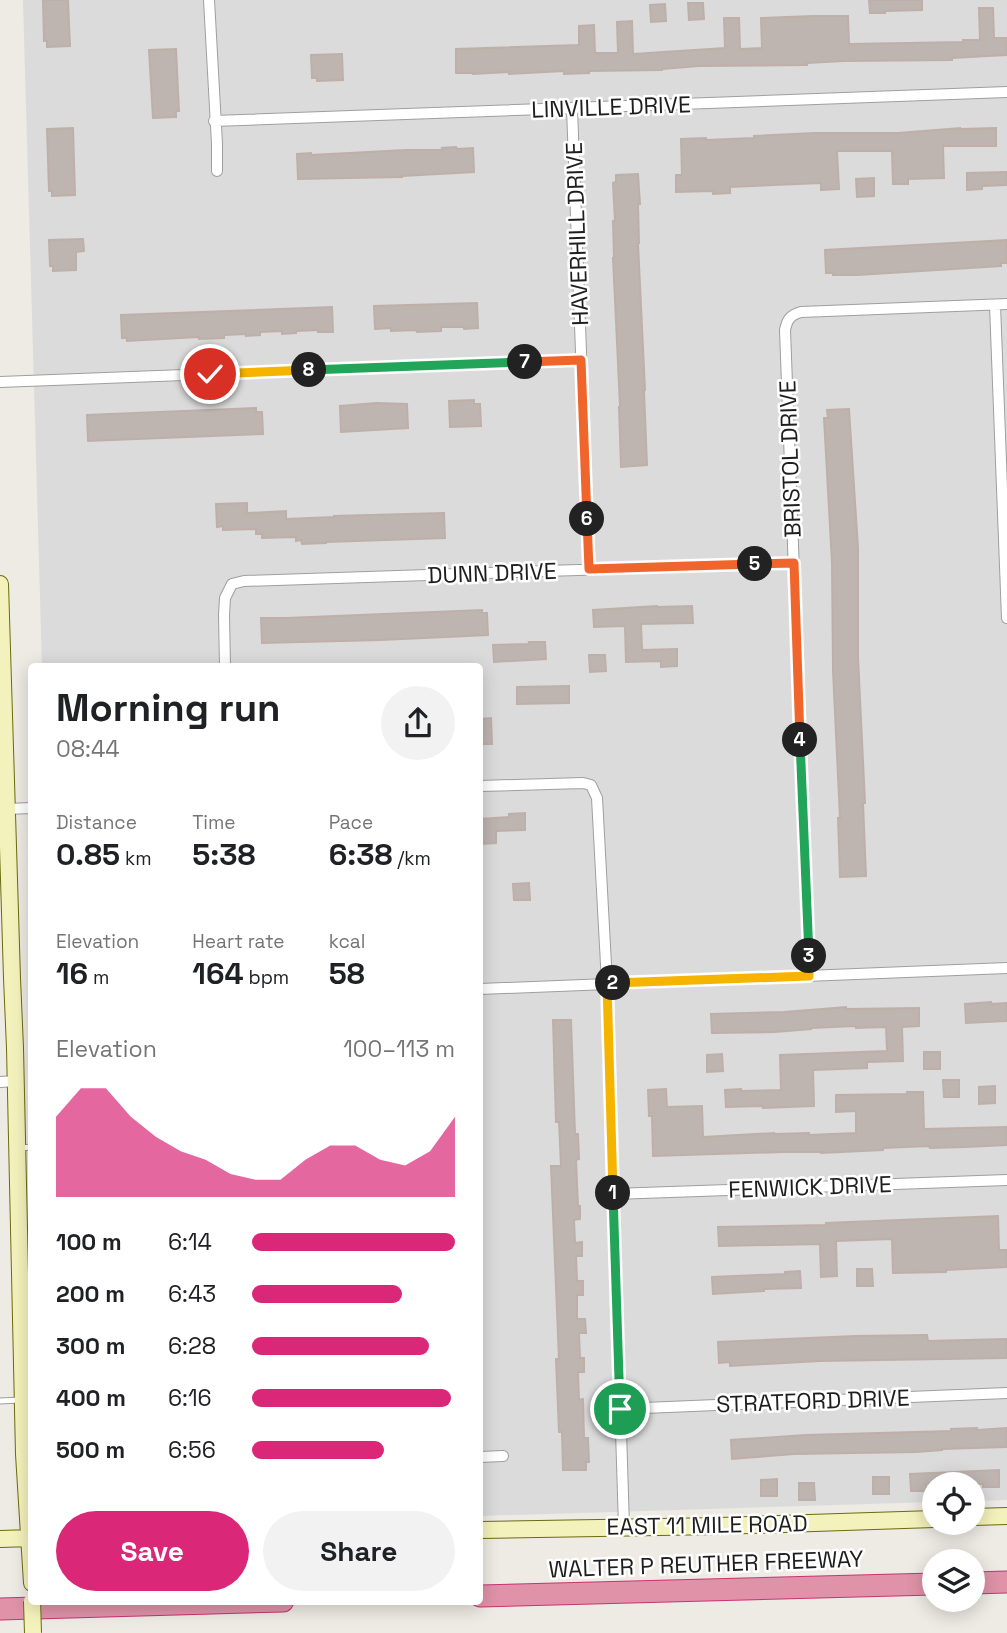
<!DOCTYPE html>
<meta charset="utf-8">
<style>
:root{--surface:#fff;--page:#f2f2f2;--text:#202124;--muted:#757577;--accent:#db2777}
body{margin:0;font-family:"Space Grotesk",sans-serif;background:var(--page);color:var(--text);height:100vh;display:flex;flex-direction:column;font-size:26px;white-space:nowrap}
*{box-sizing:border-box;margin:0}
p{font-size:23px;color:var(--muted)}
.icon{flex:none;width:38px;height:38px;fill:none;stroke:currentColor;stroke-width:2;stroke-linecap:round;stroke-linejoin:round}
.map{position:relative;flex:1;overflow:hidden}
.drawer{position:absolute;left:28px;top:663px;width:455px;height:942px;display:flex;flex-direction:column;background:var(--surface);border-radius:7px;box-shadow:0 4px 18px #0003}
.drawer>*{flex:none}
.buttons{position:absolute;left:922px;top:1472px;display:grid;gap:14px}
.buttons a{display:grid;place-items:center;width:63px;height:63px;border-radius:50%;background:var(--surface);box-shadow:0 4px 18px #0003;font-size:35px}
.pin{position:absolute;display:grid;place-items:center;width:60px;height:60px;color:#fff;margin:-30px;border:4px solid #fff;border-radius:50%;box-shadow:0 2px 7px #0007}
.km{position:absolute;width:35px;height:35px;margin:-18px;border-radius:50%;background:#222;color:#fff;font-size:19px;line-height:35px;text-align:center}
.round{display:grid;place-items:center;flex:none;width:74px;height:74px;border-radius:37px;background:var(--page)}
.head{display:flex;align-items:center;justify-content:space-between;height:119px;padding:0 28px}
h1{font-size:38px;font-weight:600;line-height:52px}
.stats{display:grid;grid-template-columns:repeat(3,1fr);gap:10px;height:119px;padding:7px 28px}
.stats div{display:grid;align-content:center}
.stats b{font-size:30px;font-weight:600}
.stats small{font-size:19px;font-weight:400}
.stats p{font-size:19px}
.chart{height:196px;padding:14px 28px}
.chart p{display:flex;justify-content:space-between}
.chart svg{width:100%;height:126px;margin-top:7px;fill:var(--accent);opacity:.7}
.cta{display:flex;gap:14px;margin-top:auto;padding:14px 28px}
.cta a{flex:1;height:80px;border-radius:42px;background:var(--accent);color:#fff;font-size:28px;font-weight:600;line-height:80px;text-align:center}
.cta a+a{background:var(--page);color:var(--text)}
ul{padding:0 28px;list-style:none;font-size:23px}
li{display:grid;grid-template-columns:112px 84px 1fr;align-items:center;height:52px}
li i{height:18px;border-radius:9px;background:var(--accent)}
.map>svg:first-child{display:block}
</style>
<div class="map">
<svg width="1007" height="1633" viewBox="0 0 1007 1633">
<rect width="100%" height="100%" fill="#eeeae4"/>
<path fill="#dcdbdb" d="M23,0h984v1500l-34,1v-17h-39v18l-454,14v-849h-438z"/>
<path fill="#beb5b1" stroke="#beb0a8" stroke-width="2" d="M43,0h25l2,46 -23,1v-6h-3z
M869,0h53v10l-37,1v2h-15z
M688,3h15l1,16 -15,1z
M665,4l1,17 -15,1 -1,-17z
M979,8h14l1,30h13v17l-55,3v2l-108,1 -37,2v2l-108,1 -37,3v1l-73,1v2l-25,1v-3l-55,3v-2l-36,2v-1h-17v-24l123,-4v-19l15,-1 1,28h23l-1,-31 15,-1 1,33 92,-6 -1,-30h15l1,31 22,-1 -1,-30 51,-2h36l1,28 114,-2v-2h17z
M176,49l3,62h-3v6l-23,1 -4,-68z
M342,54l1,26 -26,1v-3h-5l-1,-23z
M73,128l2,67 -23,1v-5h-3l-2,-62z
M960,128v1l36,-1v18h-53l1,32 -36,1v5h-15l-1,-33h-55l2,38 -18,1v-7l-91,4v6l-17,1v-3l-37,1v-17h6l-1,-36 25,-1v2l48,-2v-2l61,-3h83z
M456,147l1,2 16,-1 1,24 -72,4v1l-104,2 -1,-25 14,-1v2l95,-5h37l-1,-2z
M1007,172v13l-25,1v3l-15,1v-17z
M638,174l2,30h-2l1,39h-1l7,147 -1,1 3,74 -26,2 -2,-60 1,-1 -7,-148h1l-1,-37h2l-2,-38 3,-1v-7z
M874,178v18l-17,1 -1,-18z
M83,239l1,12 -8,1v18l-23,1v-5h-3l-1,-26z
M1007,240v23h-6v3l-144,9h-24v-2h-7l-1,-23z
M477,303l1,25 -14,1v-2h-23v4l-24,1 -1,-2 -25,1v-3l-16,1 -1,-23z
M332,307l1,25h-15v-2l-22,1v2l-14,1v-3l-22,1v3l-14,1v-2l-22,1v3l-25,1v-2l-72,4v-3h-5l-1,-23z
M474,400v4h6l1,22 -31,1 -1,-26z
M377,403l30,1 1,24 -67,4 -1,-26z
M256,408v4h6l1,22 -175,7 -1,-26z
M849,409l9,139v109l7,146h-2l3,73 -26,1 -2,-59h2l-7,-147 -1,-108 -8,-145h4l-1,-8z
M247,503v10l39,-2v8l48,-2v-1l110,-3 1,25 -119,4v1l-24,1 -1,-4 -5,1v-4l-34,1v-4h-6v-5l-33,1v-4l-6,1 -1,-23z
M657,606v1l35,-1 1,17 -52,1 1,26 35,-1v17l-16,1v-6l-35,1 -1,-36 -31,1 -1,-17z
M482,610v3h5l1,22 -107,5 -119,3 -1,-25h25z
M529,642h16l1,17 -52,3 -1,-17 37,-1z
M589,655h16l1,16 -16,1z
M569,686v17l-52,1v-17z
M491,718l1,26h-12v-25z
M525,813v17l-29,1v12l-16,1v-25l29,-2v-3z
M529,883l1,17h-16l-1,-16z
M991,1002l1,2 15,-1v18l-41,2 -1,-19z
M846,1007v2l73,-1v18l-17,1 1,34 -36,1v6l-54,2 1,36 -51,2v-2l-37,1 -1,-17 16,-1v2l40,-1 -1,-35 107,-4 -1,-24 -30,1v-2l-45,2v1l-36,3 -63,1 -1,-19 73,-2z
M553,1020h18l4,114h3l1,25 -3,1 2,46h2v13l-6,1 1,23 7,-1v14h-6l1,25h6v14h-6v24h8l1,14h-7l1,25h4v14h-6l1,28 4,-1 1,39h4l1,24h-3v8h-23l-1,-38h-3l-3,-73h3l-8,-193h10l-2,-44h-3z
M924,1052h16v17h-16z
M722,1054l1,17 -16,1v-17z
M943,1080h16v17h-15z
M995,1086v17l-16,1v-17z
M666,1089l1,18 35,-1 1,31 71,-4v1l35,-1v2l47,-2v-22l-20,1v-17l71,-1v-2h16l1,37 83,-2v18l-41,2 -36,1 -1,-2 -46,2v2l-62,3v-1h-38l-130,4 -1,-40h-3l-1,-26z
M998,1216l1,34h8v17l-61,3v2l-53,1 -1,-34 -56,2 1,35 -16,1 -1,-33 -101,2 -1,-19 108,-2v-2z
M857,1269h15l1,17h-16z
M800,1271l1,17 -37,1v2l-51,3 -1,-17 73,-3v-2z
M927,1335l1,6 79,-2v19l-187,3 -90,5v-4l-11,1 -1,-21 138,-6z
M977,1428v2l30,-2v19l-65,2v1l-26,2 -122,2 -62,5 -1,-19 75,-5 145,-4v-2z
M999,1470v17h-16v-3h-57l1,7h-16l-1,-17z
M873,1477h16v17h-16z
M777,1479v17h-16v-16z
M799,1483h15l1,17h-16z"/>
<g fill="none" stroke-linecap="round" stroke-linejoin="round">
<defs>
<path id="service" d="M20,1148l12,-1
M0,1401l20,-1"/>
<path id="minor" d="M209,0l8,144v27
M572,108l17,461
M214,121l793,-29
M995,305l12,313
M0,382l581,-22
M225,667l-1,-52 1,-17 7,-14 12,-3 550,-18
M480,786l103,-3 8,2 6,13 10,185 17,544
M7,809l25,-1
M809,976l-24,-646c2,-10 5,-15 16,-18l206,-8
M480,989l527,-21
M0,1082l16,-1
M613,1194l394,-14
M620,1409l387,-16
M480,1457l23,-1"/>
<path id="secondary" d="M0,584l12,394 3,70 9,406 8,129
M973,1517l34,-1
M480,1530l240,-4 214,-7
M0,1539l32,-1"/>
<path id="motorway" d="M973,1583l34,-1
M480,1596l454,-12
M0,1609l283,-8"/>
</defs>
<use href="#service" stroke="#9f9f9f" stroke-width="7"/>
<use href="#minor" stroke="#9f9f9f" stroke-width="12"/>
<use href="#secondary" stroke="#6b6c0d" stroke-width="18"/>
<use href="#motorway" stroke="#cb3275" stroke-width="23"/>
<use href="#service" stroke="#fff" stroke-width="5"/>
<use href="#minor" stroke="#fff" stroke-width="10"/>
<use href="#secondary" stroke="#f4f2bc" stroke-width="16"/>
<use href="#motorway" stroke="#df92a8" stroke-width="21"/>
<defs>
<path id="secondary-bridge" d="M32,1601l1,32"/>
</defs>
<use href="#secondary-bridge" stroke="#6b6c0d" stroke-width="18" stroke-linecap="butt"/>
<use href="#secondary-bridge" stroke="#f4f2bc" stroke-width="16"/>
</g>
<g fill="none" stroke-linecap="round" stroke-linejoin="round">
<defs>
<path id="split-1" d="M613,1193l7,216"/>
<path id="split-2" d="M613,1193l-6,-210h6"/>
<path id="split-3" d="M613,983l196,-7v-20"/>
<path id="split-4" d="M800,740l9,216"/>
<path id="split-5" d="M755,564l39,-1 6,177"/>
<path id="split-6" d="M587,519l2,50 166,-5"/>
<path id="split-7" d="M525,362l56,-2 6,159"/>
<path id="split-8" d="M309,370l216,-8"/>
<path id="split-9" d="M210,374l99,-4"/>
</defs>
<use href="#split-1" stroke="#fff" stroke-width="14"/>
<use href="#split-2" stroke="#fff" stroke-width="14"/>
<use href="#split-3" stroke="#fff" stroke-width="14"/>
<use href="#split-4" stroke="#fff" stroke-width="14"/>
<use href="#split-5" stroke="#fff" stroke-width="14"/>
<use href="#split-6" stroke="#fff" stroke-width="14"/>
<use href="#split-7" stroke="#fff" stroke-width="14"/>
<use href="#split-8" stroke="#fff" stroke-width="14"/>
<use href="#split-9" stroke="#fff" stroke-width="14"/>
<use href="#split-1" stroke="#22a559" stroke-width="9"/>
<use href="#split-2" stroke="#f5b400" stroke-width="9"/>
<use href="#split-3" stroke="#f5b400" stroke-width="9"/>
<use href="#split-4" stroke="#22a559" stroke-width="9"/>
<use href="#split-5" stroke="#f0652b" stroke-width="9"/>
<use href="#split-6" stroke="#f0652b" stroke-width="9"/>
<use href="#split-7" stroke="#f0652b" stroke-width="9"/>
<use href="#split-8" stroke="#22a559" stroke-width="9"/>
<use href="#split-9" stroke="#f5b400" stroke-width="9"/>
</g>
<g text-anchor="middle" stroke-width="5" stroke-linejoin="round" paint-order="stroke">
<g font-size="23" fill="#1e1e1e" stroke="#fff">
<text transform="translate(611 107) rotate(-2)" y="8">LINVILLE DRIVE</text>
<text transform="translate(577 234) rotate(-92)" y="8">HAVERHILL DRIVE</text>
<text transform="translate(790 459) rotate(-92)" y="8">BRISTOL DRIVE</text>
<text transform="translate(492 573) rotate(-2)" y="8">DUNN DRIVE</text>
<text transform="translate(810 1187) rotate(-2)" y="8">FENWICK DRIVE</text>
<text transform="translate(813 1401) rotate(-2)" y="8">STRATFORD DRIVE</text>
<text transform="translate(707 1525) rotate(-1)" y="8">EAST 11 MILE ROAD</text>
<text transform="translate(706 1564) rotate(-2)" y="8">WALTER P REUTHER FREEWAY</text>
</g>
</g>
</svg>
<div class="buttons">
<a><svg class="icon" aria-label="locate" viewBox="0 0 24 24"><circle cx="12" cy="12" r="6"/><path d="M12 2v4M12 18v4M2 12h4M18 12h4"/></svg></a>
<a><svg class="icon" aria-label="layers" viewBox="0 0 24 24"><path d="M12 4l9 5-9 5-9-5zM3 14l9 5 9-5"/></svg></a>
</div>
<div class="pin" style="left:620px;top:1409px;background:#1e9e55"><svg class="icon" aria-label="arrive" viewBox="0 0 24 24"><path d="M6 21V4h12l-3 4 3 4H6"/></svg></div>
<div class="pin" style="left:210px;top:374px;background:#d93025"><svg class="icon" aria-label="check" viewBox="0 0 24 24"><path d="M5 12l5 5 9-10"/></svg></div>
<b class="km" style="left:613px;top:1193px">1</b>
<b class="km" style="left:613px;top:983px">2</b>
<b class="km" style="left:809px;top:956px">3</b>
<b class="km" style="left:800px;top:740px">4</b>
<b class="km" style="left:755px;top:564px">5</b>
<b class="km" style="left:587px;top:519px">6</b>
<b class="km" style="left:525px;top:362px">7</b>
<b class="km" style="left:309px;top:370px">8</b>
<section class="drawer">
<div class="head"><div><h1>Morning run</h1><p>08:44</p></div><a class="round"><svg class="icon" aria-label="share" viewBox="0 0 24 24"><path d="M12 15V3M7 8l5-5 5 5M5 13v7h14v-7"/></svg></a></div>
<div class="stats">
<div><p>Distance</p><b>0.85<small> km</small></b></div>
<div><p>Time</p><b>5:38</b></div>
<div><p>Pace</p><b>6:38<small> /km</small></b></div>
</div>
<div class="stats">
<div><p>Elevation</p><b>16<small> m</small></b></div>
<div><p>Heart rate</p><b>164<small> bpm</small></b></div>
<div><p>kcal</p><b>58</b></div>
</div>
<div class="chart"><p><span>Elevation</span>100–113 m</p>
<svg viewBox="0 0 160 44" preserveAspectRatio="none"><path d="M0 44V16L10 6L20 6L30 16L40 23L50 28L60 31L70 36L80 38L90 38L100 31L110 26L120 26L130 31L140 33L150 28L160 16V44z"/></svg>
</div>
<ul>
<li><b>100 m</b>6:14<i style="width:100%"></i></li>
<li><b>200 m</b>6:43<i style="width:74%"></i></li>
<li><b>300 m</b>6:28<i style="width:87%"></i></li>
<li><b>400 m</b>6:16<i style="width:98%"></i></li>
<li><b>500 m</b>6:56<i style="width:65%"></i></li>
</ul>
<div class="cta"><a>Save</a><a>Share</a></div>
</section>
</div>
